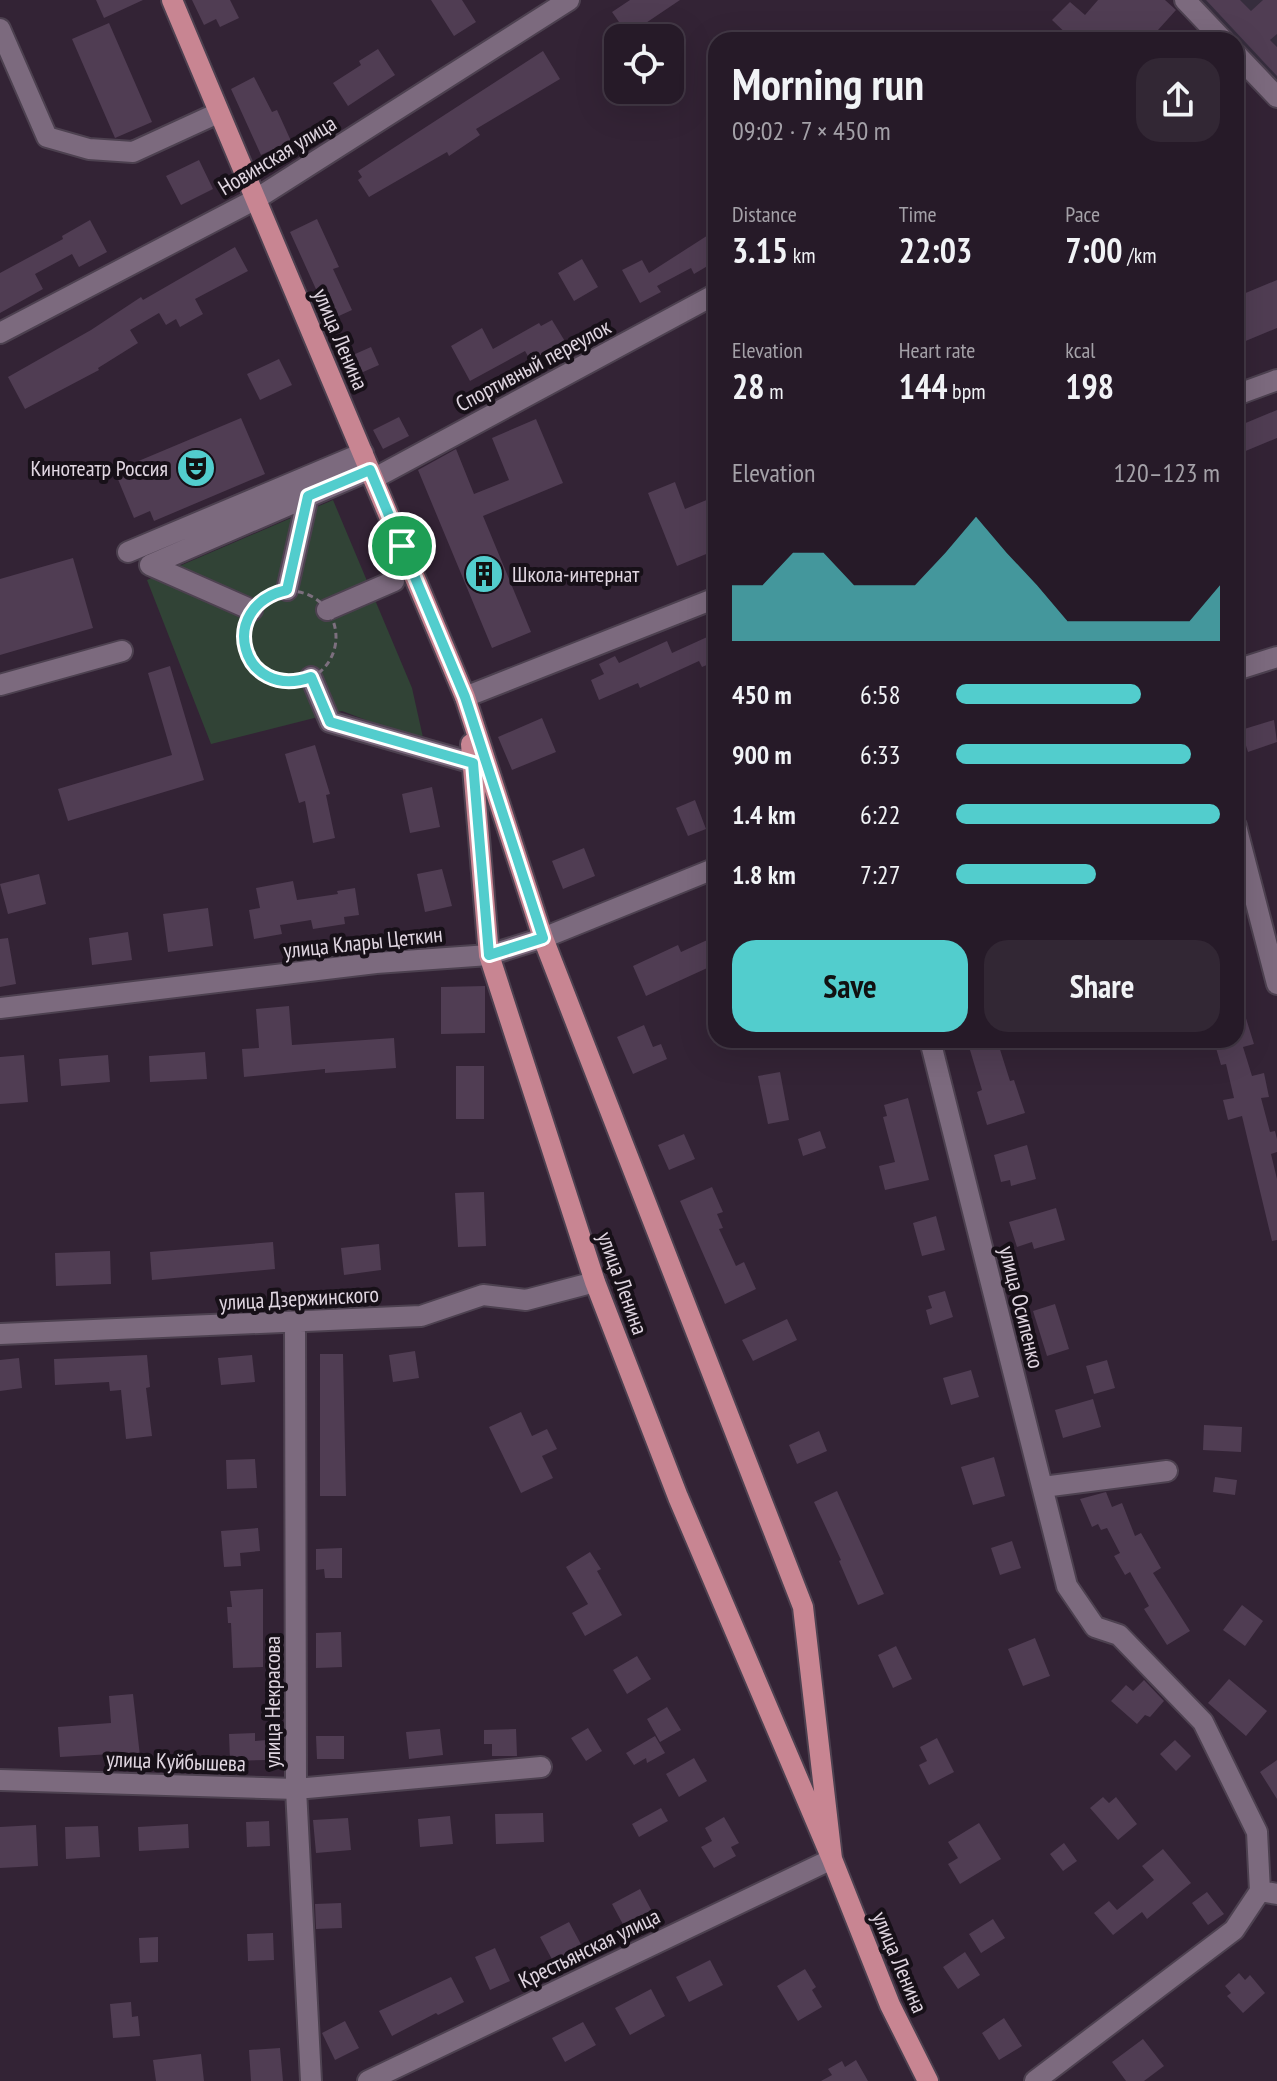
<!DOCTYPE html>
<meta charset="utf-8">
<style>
:root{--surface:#261a28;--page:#322734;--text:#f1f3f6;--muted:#a4a1a8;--line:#423845;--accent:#52cdcd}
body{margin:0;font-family:"PT Sans Narrow",sans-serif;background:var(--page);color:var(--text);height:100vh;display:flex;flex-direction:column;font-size:30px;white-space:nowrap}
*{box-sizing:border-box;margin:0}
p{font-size:26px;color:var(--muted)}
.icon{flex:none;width:44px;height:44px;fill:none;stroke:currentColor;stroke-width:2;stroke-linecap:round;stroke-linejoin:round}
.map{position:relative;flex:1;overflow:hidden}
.sheet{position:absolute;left:708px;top:32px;width:536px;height:1016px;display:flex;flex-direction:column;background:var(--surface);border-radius:24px;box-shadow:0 8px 32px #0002,0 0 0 2px var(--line)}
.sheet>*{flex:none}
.fabs{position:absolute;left:604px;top:24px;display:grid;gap:16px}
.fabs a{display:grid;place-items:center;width:80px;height:80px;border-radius:16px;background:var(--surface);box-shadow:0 8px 32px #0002,0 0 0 2px var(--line);font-size:40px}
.pin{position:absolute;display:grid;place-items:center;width:68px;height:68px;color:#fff;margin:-34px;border:4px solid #fff;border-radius:50%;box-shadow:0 2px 8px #0007}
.round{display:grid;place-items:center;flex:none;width:84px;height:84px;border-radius:24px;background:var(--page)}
.head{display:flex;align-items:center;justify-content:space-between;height:136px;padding:0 24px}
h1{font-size:44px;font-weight:800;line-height:60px}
.metrics{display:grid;grid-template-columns:repeat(3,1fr);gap:12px;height:136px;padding:8px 24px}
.metrics div{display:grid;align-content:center}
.metrics b{font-size:34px;font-weight:800}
.metrics small{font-size:22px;font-weight:400}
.metrics p{font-size:22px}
.chart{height:224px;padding:16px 24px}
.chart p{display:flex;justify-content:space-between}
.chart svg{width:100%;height:144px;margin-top:8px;fill:var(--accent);opacity:.7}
.button{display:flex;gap:16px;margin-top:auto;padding:16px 24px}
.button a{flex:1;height:92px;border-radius:24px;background:var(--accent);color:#111;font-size:32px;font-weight:800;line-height:92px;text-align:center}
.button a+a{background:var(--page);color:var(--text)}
ul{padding:0 24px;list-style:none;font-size:26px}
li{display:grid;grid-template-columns:128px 96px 1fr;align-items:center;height:60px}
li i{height:20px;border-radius:10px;background:var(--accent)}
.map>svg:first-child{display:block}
</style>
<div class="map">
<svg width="1277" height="2081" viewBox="0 0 1277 2081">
<rect width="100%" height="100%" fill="#332335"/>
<path fill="#362d3d" d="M1182,0h95v99l-41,-43v-16h-16z"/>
<path fill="#314336" d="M333,500l79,188 12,54 -82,-31 -131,33 -64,-164z"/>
<path fill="#503d53" d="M96,0h47l-39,18z
M192,0h38l9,18 -19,9 -4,-8 -12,6z
M431,0h31l14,22 -22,14z
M630,0h50l-52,35 -16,-23z
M1098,0h67l11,10 -27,30h-76l-21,-20 18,-18 15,13z
M1206,0h34l11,11 12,-11h14v34l-7,6 7,7v29z
M109,23l43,99 -37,16 -43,-99z
M378,49l17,26 -47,31 -15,-23 28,-18 -2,-4z
M543,51l17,28 -84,50 4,6 -31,21 -2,-4 -78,45 -11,-17 4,-3 -4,-6z
M254,77l18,35 5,-2 14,31 -30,14 -30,-66z
M199,160l14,29 -32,16 -15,-29z
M317,219l22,48 -6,2 19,41 -22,10 -40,-88z
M90,220l17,32 -28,15 -7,-13 -37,20 8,15 -43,24v-40l63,-34 -1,-3z
M716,230v31l-22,13 -3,-6 -34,18 4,6 -21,11 -18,-33 20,-10 7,13z
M235,247l13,24 -53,28 8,15 -23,13 -4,-8 -10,6 -7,-12 -29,17 8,13 -40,25 1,2 -74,39 -17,-32 83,-47 50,-33 2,3z
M582,259l16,28 -24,14 -16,-28z
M1277,280v48l-41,17v-48z
M552,320l14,23 -34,20 -7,-12 -55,30 -19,-35 31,-18 11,21 46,-26 2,3z
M371,347l8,18 -25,11 -8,-18z
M279,359l13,26 -32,15 -13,-26z
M1277,410v28l-41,17v-28z
M399,417l10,19 -26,13 -10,-19z
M241,418l24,56 -111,47 -4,-10 -16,7 -17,-41 15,-6 -3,-6z
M536,419l27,64 -80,33 48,116 -39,16 -74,-178 38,-21 18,45 35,-14 -17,-42z
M675,482l10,27 31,-13v54l-39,16 -29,-73z
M73,558l20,70 -93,27v-76z
M716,633v28l-14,6 -3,-6 -59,27 -2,-5 -39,17 -8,-20 13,-6 -5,-10 16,-8 4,7 48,-22 5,12z
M170,666l34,114 -136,41 -10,-32 114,-34 -24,-82z
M542,718l14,34 -44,18 -14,-33z
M1274,720l3,22 -29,10 -7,-22z
M315,745l15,49 -4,1 9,43 -22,5 -8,-42 -6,2 -14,-49z
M432,787l8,40 -30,6 -8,-39z
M695,800l11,29 -18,7 -12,-28z
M584,848l11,28 -32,13 -11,-28z
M442,869l10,37 -27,6 -8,-38z
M39,874l7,30 -38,10 -8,-30z
M293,881l4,19 41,-6 -1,-3 18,-3 4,27 -15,2 1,7 -32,5 -2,-9 -31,5 2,9 -28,5 -5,-29 11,-2 -4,-20z
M208,908l5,38 -45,6 -5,-38z
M128,932l4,28 -40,5 -3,-27z
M716,936v28l-70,32 -13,-30 45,-21 3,7z
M8,938l8,46 -16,3v-48z
M485,986v47l-44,1v-47z
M1236,999h4l14,45 -11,3 9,29 12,-3 5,24 -8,1 9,34 5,-1 2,8v13l-6,2 6,25v61l-5,1 -30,-125 -14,4 -5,-20 11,-2 -8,-34 -5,1 -5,-17 8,-2 -2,-6h14z
M289,1006l3,39 102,-7 2,30 -71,5v-4l-81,8 -2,-28 17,-1 -3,-39z
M644,1025l9,22 8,-3 6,15 -34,15 -16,-37z
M967,1040h30l13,41 4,-1 11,33 -38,12 -10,-33 5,-2z
M205,1052l2,27 -57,3 -1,-26z
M24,1055l4,47 -28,2v-47z
M108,1055l2,27 -49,4 -2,-27z
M456,1066h28v53h-28z
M780,1072l9,48 -21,4 -10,-48z
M908,1098l21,82 -44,10 -6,-24 16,-4 -12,-45 4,-1 -3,-11z
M820,1131l6,17 -23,8 -5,-17z
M684,1134l11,25 -26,11 -11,-25z
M1027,1145l9,34 -25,7 -1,-6 -9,2 -7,-27z
M712,1187l11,25 -6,2 6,14 -4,1 17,37 8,-4 12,27 -31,15 -45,-103z
M484,1192l2,54 -28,1 -3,-54z
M1056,1208l9,32 -31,9 -2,-7 -15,5 -8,-25z
M936,1216l9,34 -23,6 -9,-33z
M273,1242l2,27 -123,11 -2,-28z
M379,1244l2,26 -37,5 -3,-27z
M110,1251l1,33 -55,2 -1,-33z
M945,1291l8,26 -23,8 -4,-15 6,-2 -4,-12z
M1055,1304l14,45 -22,7 -14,-45z
M787,1319l10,21 -44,21 -11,-21z
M415,1351l4,27 -26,4 -4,-27z
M320,1354h23l3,142h-26z
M147,1355l3,32 -4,1 6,48 -26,3 -5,-49 -11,1 -1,-9 -54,3 -1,-26z
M252,1355l3,27 -34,3 -3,-27z
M19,1358l3,30 -22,3v-31z
M1107,1360l8,28 -21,6 -8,-28z
M971,1370l8,27 -28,8 -8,-27z
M1093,1399l8,28 -38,11 -8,-28z
M521,1412l11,24 15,-7 10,20 -15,7 11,22 -32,15 -32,-66z
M1204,1425l38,2 -1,25 -38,-2z
M819,1431l8,20 -30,13 -8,-19z
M994,1457l11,39 -32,9 -12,-38z
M255,1459l2,29 -30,1 -1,-29z
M1215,1477l22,3 -2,15 -22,-3z
M837,1491l47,103 -26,11 -19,-44 2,-1 -27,-58z
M1106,1492l6,15 10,-4 13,33 6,-3 20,35 -8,5 37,58 -23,14 -23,-36 5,-3 -19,-34 -5,3 -11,-19 6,-3 -13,-25 -6,2 -3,-6 -6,3 -12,-28z
M258,1528l2,23 -20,2 1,13 -17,1 -3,-36z
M1012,1541l9,27 -21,7 -9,-27z
M342,1548v30h-17l-1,-9 -8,1v-21z
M590,1552l11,17 -4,2 25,44 -37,21 -13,-23 16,-9 -22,-37z
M263,1589v78l-30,1 -2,-45h-3l-1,-16h5l-2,-16z
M1242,1605l21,16 -18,25 -22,-16z
M341,1632l1,35 -26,1v-35z
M1035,1638l15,38 -27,10 -15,-37z
M896,1646l16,33 -19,9 -15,-33z
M637,1656l14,23 -24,15 -14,-24z
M1229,1679l38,32 -21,25 -38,-33z
M1144,1680l20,21 -14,16 -5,-2 -8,9 -26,-23 15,-16 7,6z
M133,1694l7,62 -28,2v-4l-52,3 -2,-30 53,-4 -2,-27z
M667,1707l14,23 -21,12 -13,-23z
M588,1728l14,23 -16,10 -15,-23z
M440,1729l3,26 -34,4 -3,-27z
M516,1729l1,27h-25v-12h-8v-14z
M255,1733v8l12,-1v20l-37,1 -1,-27z
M316,1736h28v23h-27z
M655,1736l10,17 -18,10 -1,-5 -12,7 -8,-12z
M937,1738l17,34 -25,13 -10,-20 8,-4 -7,-14z
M1175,1740l16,16 -15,15 -16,-17z
M694,1758l13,23 -28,16 -13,-23z
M1277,1760v39l-17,-27z
M1103,1797l6,6 7,-6 21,27 -19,16 -28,-32z
M661,1808l7,13 -29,16 -7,-13z
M543,1813l1,29 -48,2 -1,-30z
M450,1816l3,28 -33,3 -2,-28z
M724,1817l15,26 -8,4 5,9 -22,12 -13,-21 11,-6 -7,-13z
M348,1818l3,32 -35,3 -3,-33z
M269,1821l1,25 -23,1 -1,-25z
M979,1823l22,36 -41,25 -12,-20 10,-6 -10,-16z
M188,1824l1,24 -50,3 -1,-24z
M36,1825l2,41 -38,2v-41z
M98,1826l2,31 -34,2 -1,-32z
M1064,1843l13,18 -14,10 -13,-17z
M1163,1849l28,34 -44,36 -5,-7 -29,23 -19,-22 15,-12 8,9 37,-30 -12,-14z
M640,1889l14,26 -28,15 -14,-26z
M1207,1892l17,22 -16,11 -16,-22z
M341,1903l1,25 -26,1 -1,-25z
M993,1919l12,19 -24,15 -12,-19z
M569,1922l14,26 -29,15 -14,-26z
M273,1933l1,27 -26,1 -1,-27z
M158,1937v25l-18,1 -1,-25z
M495,1948l15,33 -20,9 -15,-33z
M965,1952l15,23 -22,14 -15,-22z
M710,1960l13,25 -34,17 -13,-25z
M805,1969l11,18 -4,3 10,17 -24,14 -21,-35z
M1239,1973l6,7 5,-5 15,18 -22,20 -16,-17 4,-3 -6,-7z
M451,1977l13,25 -26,13 -2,-2 -44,23 -13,-25z
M651,1989l14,27 -35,19 -15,-27z
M131,2002l1,15 6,-1 2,20 -27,2 -3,-34z
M1004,2018l18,28 -23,14 -17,-27z
M345,2021l14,27 -24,12 -13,-27z
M583,2022l13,23 -31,17 -13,-24z
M1143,2039l21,27 -20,15h-18l-14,-19z
M280,2048l3,33h-32l-2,-31z
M201,2054l3,27h-48l-3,-21z
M856,2060l12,21h-47l11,-6 -4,-6 14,-8 3,6z"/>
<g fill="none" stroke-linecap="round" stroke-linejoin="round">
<defs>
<path id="minor" d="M1185,0l38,40
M0,29l47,108 42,12 44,3 85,-39
M1236,54l41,43
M0,333l256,-134 313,-199
M1236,395l41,-15
M373,479l343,-185
M128,552l235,-99
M150,565l220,-95
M150,565l102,45
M287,590l21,-94
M327,610l67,-29
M1236,670l41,-13
M311,677l19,45 143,41
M0,685l122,-34
M465,697l251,-99
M1236,826l41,158
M0,1008l376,-45 113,-8 54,-17 173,-70
M930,1040l137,546 28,41 24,8 84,87 54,110 3,59 17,3
M295,1323l1,466 15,292
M0,1334l421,-18 62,-21 43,5 69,-18
M1043,1487l124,-16
M0,1780l296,9 245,-22
M368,2081l464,-222
M1035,2081l199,-151 26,-39"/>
<path id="major" d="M172,0l293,697 78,241 260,669 29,252
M471,744l18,211 106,327 83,215 154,362 58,146 38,76"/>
</defs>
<use href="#minor" stroke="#4d4150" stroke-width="24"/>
<use href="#major" stroke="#4d4150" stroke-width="24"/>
<path stroke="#7c6f7e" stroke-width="3" stroke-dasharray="6 4" stroke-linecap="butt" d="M244 637a46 46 0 1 1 92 0a46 46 0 1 1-92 0Z"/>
<use href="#minor" stroke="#7c6a7e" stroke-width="20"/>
<use href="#major" stroke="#c88592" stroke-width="20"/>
</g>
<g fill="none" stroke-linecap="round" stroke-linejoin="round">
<defs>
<path id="route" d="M370,470l95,227 78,241 -54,17 -16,-192 -143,-41 -19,-45c-70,25 -96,-71 -24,-87l21,-94z"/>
</defs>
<use href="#route" stroke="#fff" stroke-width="16"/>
<use href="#route" stroke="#52cdcd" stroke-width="10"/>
</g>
<defs>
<symbol id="theatre-disc" viewBox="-11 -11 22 22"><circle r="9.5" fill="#52cdcd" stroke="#171018"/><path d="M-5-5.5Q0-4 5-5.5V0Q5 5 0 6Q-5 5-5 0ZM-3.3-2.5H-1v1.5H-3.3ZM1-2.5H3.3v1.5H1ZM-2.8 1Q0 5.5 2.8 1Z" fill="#111"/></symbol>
<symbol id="building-disc" viewBox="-11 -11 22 22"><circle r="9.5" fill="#52cdcd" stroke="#171018"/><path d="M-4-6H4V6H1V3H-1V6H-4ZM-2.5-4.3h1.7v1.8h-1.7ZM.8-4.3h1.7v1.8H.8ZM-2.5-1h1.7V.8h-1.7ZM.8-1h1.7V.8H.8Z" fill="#111"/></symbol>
</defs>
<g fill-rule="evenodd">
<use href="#theatre-disc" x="174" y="446" width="44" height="44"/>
<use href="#building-disc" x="462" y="552" width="44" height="44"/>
</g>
<g text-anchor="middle" stroke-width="8" stroke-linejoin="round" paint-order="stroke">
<g font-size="22" fill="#e0d6e1" stroke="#171018">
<text transform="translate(277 155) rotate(-31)" y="8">Новинская улица</text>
<text transform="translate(341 339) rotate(67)" y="8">улица Ленина</text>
<text transform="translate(533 365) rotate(-28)" y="8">Спортивный переулок</text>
<text transform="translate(363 942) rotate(-6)" y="8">улица Клары Цеткин</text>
<text transform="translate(623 1283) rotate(70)" y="8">улица Ленина</text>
<text transform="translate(299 1298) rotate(-3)" y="8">улица Дзержинского</text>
<text transform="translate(1022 1307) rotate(76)" y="8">улица Осипенко</text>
<text transform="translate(272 1702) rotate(-90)" y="8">улица Некрасова</text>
<text transform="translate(176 1761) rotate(2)" y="8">улица Куйбышева</text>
<text transform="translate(589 1948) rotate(-26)" y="8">Крестьянская улица</text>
<text transform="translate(900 1962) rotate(67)" y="8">улица Ленина</text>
</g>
<g font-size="22" fill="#e0d6e1" stroke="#171018" text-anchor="end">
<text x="168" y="476">Кинотеатр Россия</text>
<text x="512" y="582" text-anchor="start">Школа-интернат</text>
</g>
</g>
</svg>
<div class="fabs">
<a><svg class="icon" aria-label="locate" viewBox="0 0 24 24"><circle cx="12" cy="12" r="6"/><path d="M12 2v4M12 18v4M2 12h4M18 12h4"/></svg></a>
</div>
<div class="pin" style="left:402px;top:546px;background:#1e9e55"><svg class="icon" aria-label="arrive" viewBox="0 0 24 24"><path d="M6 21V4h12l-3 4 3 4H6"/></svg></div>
<section class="sheet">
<div class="head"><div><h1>Morning run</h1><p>09:02 · 7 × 450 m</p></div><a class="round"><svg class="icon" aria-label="share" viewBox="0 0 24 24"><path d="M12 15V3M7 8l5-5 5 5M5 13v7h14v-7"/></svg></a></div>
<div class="metrics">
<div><p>Distance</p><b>3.15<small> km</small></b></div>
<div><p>Time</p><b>22:03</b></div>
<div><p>Pace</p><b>7:00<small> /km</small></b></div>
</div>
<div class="metrics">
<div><p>Elevation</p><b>28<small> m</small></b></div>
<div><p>Heart rate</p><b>144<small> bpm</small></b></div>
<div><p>kcal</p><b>198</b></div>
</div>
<div class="chart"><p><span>Elevation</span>120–123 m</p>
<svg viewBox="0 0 160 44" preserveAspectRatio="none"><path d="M0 44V27L10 27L20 17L30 17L40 27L50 27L60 27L70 17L80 6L90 17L100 27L110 38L120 38L130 38L140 38L150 38L160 27V44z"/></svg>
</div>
<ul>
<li><b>450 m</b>6:58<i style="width:70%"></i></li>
<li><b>900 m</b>6:33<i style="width:89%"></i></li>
<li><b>1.4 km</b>6:22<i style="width:100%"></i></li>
<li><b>1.8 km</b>7:27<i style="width:53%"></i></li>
</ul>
<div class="button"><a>Save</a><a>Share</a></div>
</section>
</div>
